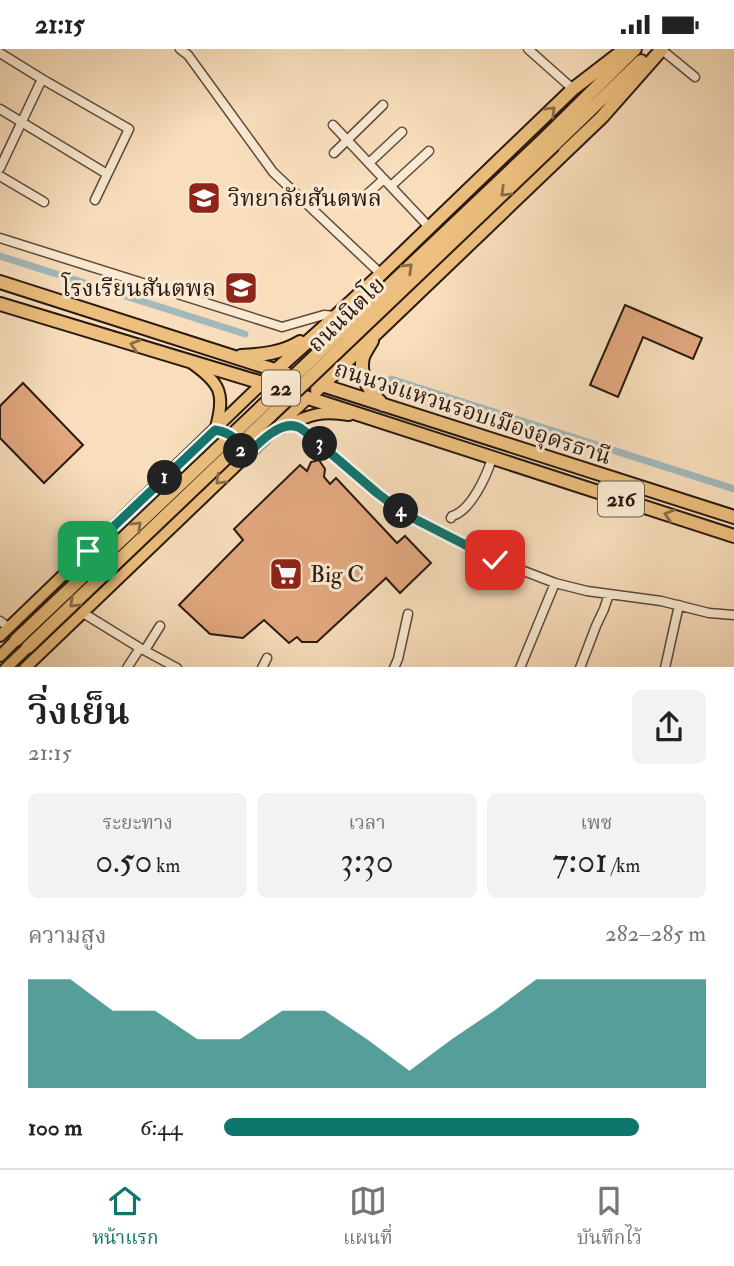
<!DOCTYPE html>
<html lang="th">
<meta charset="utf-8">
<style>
:root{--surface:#fff;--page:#f2f2f2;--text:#222;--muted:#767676;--line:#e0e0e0;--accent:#0f766e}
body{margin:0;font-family:"IM FELL Double Pica","Noto Serif Thai",serif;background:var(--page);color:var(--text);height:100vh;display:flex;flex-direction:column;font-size:26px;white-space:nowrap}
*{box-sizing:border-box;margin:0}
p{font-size:23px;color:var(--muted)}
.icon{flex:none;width:38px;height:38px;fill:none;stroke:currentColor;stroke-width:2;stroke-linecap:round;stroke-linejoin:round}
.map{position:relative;height:618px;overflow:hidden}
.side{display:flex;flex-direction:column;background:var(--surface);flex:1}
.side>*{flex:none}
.pin{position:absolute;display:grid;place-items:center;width:60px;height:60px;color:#fff;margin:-30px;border-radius:14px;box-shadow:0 4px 10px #0006}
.km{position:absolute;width:35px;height:35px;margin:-18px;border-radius:50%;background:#222;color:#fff;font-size:19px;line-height:35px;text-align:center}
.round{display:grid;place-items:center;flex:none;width:74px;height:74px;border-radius:10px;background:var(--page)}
.headline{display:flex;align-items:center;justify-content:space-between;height:119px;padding:0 28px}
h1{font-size:38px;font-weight:600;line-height:52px}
.metrics{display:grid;grid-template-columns:repeat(3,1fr);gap:10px;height:119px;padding:7px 28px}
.metrics div{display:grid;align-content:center;border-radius:10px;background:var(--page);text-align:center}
.metrics b{font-size:35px;font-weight:600}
.metrics small{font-size:19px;font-weight:400}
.metrics p{font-size:19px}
.chart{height:196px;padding:14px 28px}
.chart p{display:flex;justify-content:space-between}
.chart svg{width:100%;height:126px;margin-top:7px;fill:var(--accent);opacity:.7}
ul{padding:0 28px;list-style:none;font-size:23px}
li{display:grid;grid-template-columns:112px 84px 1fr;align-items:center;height:52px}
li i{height:18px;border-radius:9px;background:var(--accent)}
.status{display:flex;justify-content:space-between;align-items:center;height:49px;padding:0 35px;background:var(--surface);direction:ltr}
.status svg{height:19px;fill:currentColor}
.menu{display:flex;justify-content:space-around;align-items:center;height:98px;border-top:2px solid var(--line);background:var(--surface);font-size:19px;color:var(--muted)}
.menu a{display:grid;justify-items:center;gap:4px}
.menu .selected{color:var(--accent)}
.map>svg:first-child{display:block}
</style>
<div class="status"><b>21:15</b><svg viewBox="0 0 49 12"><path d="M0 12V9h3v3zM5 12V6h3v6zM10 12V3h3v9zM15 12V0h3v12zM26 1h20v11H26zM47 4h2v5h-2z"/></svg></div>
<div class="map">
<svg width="734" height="619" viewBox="0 0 734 619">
<rect width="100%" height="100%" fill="#f8debc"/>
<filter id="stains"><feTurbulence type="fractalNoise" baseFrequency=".00286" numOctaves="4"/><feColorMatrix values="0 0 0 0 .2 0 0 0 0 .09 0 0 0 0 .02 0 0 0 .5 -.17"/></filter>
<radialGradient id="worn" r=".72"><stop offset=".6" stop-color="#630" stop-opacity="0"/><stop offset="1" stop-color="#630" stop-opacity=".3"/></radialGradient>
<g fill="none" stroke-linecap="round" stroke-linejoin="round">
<path stroke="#a3b9bc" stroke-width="7" d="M0,207l245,78
M391,330l343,110"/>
</g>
<path fill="#e2a880" stroke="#291910" stroke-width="2" d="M625,256l77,33 -9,21 -50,-22 -25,60 -28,-12z
M23,334l60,62 -39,38 -44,-45v-32z
M319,411l6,9 -1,8 6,7 6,-6 61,65 8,-7 26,27 -31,30 -14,-15 -69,64h-15l-5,-5 -8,6 -25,-23 -21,18 -33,-4 -31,-29 64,-65 -9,-11 66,-64 7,6 4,-9z"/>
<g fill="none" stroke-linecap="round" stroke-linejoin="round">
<defs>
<path id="minor" d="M180,0l8,6 85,117 108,102
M528,0l45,40
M662,1l33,27
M0,4l42,26 -42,89
M42,30l87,50 -34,71
M0,60l107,65
M333,76l96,102
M334,104l49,-48
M369,114l33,-31
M0,127l44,26
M391,137l38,-35
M365,147l19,-17
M0,189l282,89 42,-12 12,1
M288,376l9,1 10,7 70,61 28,20 90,46 60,23 -35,85
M451,469l1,-2c19,-5 35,-41 40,-58
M555,534l32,8 74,10 48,12 25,2
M83,564l57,35 -13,20
M0,572l9,7
M140,599l37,20
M145,601l15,-24
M262,619l5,-10
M394,619l4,-9 10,-45
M580,619l16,-42 8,-17 5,-15
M665,619l14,-63"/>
<path id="major" d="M193,315c28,20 32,30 23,63
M281,379c27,-12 37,-18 68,-13
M0,587l275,-265
M0,607l16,-16
M6,619l22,-21
M25,619l217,-208 66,-62"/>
<path id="highway" d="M546,88l89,-88
M554,96l87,-84
M0,233l734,235
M0,255l262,79 472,153
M372,292c-3,5 -7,11 -9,16 -5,20 8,35 20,48
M241,307c21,-1 41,-3 59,-14
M275,322l49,-44 57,-53 192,-185 52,-40
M317,341l285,-273 60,-68"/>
</defs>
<use href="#minor" stroke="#5d4a3b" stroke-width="11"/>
<use href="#major" stroke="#291910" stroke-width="14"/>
<use href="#highway" stroke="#291910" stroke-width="16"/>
<use href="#minor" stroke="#faead3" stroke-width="8"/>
<use href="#major" stroke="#ecbf7e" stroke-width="10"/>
<use href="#highway" stroke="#ecbf7e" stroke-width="12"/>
<defs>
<path id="highway-bridge" d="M16,591l530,-503
M28,598l526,-502"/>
</defs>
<use href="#highway-bridge" stroke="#291910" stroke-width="16" stroke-linecap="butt"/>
<use href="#highway-bridge" stroke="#ecbf7e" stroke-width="12"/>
</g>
<defs><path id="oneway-chevron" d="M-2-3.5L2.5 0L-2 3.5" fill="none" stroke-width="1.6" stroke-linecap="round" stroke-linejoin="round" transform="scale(1.75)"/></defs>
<g stroke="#8a6c47">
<use href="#oneway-chevron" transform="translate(551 62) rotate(-44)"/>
<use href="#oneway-chevron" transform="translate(505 143) rotate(136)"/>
<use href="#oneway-chevron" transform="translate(408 219) rotate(-44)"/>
<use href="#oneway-chevron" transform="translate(135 296) rotate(-163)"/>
<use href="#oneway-chevron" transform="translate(220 431) rotate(136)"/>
<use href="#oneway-chevron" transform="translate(669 466) rotate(-162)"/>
<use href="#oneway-chevron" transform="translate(137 477) rotate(-44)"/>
<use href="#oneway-chevron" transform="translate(74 554) rotate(136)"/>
</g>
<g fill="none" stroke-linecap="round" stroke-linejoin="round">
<defs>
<path id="route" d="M88,502l127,-121c18,3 26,11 27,30 12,-12 37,-41 56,-33 3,1 6,4 9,6l70,60 28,21 90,46"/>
</defs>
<use href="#route" stroke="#fff" stroke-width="14"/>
<use href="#route" stroke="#0f766e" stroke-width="9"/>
</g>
<defs>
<symbol id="university-square" viewBox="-11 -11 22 22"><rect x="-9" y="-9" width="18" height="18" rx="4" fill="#8f2418" stroke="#faead3"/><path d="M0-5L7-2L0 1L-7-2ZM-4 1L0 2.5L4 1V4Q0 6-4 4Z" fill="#fff"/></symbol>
<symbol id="school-square" viewBox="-11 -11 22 22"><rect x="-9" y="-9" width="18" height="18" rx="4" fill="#8f2418" stroke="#faead3"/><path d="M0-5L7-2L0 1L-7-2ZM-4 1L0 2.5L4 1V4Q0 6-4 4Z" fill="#fff"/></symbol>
<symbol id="supermarket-square" viewBox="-11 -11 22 22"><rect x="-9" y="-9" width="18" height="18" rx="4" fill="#8f2418" stroke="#faead3"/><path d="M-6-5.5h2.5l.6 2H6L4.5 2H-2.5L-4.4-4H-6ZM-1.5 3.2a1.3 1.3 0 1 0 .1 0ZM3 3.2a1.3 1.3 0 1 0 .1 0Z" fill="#fff"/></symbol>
</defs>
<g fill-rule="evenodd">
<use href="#university-square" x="185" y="130" width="38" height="38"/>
<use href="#school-square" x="222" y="220" width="38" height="38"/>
<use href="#supermarket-square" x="267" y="506" width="38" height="38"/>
</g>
<g text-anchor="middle" stroke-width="6" stroke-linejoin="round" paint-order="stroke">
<g fill="#faead3" stroke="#68584a" stroke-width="2">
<rect x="262" y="321.5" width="38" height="35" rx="5"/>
<rect x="598" y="432.5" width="46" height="35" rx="5"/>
</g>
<g font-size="21" font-weight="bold" fill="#291910">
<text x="281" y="346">22</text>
<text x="621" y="457">216</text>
</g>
<g font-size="23" fill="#291910" stroke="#faead3" text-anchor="start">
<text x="228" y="157">วิทยาลัยสันตพล</text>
<text x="216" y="247" text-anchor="end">โรงเรียนสันตพล</text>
<text x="310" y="533">Big C</text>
</g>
<g font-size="23" fill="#291910" stroke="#faead3">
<text transform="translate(346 265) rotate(-44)" y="8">ถนนนิตโย</text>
<text transform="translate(473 363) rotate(18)" y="8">ถนนวงแหวนรอบเมืองอุดรธานี</text>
</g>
</g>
<rect width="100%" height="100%" filter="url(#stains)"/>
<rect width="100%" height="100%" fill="url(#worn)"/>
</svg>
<div class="pin" style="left:88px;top:502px;background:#1e9e55"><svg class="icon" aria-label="arrive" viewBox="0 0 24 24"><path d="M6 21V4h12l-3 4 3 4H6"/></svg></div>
<div class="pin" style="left:495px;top:511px;background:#d93025"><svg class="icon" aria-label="check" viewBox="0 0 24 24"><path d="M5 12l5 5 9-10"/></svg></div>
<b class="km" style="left:165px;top:429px">1</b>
<b class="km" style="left:241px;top:402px">2</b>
<b class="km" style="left:320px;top:395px">3</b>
<b class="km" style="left:401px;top:462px">4</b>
</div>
<section class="side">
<div class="headline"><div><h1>วิ่งเย็น</h1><p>21:15</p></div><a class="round"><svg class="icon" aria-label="share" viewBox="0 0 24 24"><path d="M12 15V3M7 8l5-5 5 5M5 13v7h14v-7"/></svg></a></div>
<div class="metrics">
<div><p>ระยะทาง</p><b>0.50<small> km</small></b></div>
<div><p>เวลา</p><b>3:30</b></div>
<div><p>เพซ</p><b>7:01<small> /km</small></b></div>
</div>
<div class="chart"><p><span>ความสูง</span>282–285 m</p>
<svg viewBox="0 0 160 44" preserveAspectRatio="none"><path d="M0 44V6L10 6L20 17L30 17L40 27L50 27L60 17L70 17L80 27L90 38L100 27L110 17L120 6L130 6L140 6L150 6L160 6V44z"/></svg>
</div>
<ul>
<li><b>100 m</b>6:44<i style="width:86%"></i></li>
</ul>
</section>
<nav class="menu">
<a class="selected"><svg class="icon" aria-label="home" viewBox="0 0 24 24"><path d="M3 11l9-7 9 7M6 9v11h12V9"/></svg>หน้าแรก</a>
<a><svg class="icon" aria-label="map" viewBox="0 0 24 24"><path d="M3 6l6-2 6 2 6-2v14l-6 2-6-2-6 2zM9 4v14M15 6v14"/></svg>แผนที่</a>
<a><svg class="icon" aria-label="saved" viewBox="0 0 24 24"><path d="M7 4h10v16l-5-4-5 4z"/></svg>บันทึกไว้</a>
</nav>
